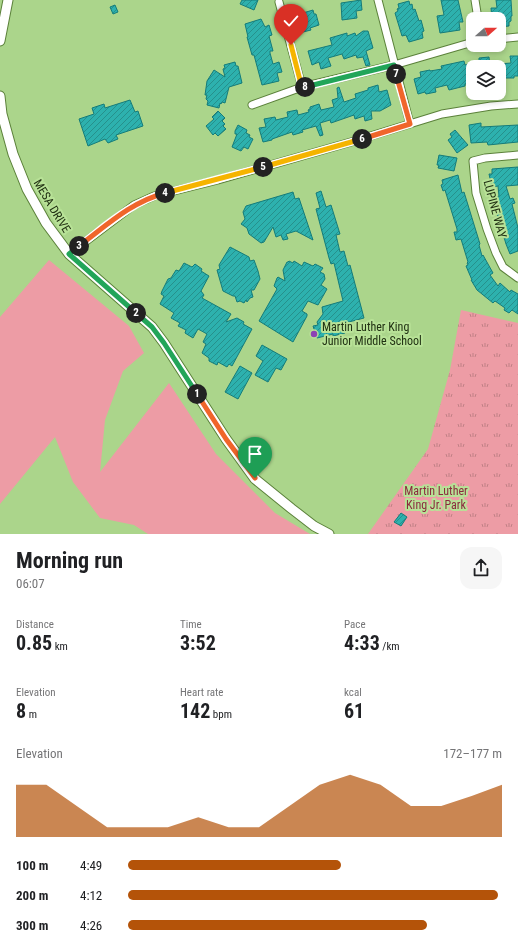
<!DOCTYPE html>
<meta charset="utf-8">
<style>
:root{--surface:#fff;--page:#f6f6f6;--text:#202124;--muted:#757577;--accent:#b45309}
body{margin:0;font-family:"Roboto Condensed",sans-serif;background:var(--page);color:var(--text);height:100vh;display:flex;flex-direction:column;font-size:15px;white-space:nowrap}
*{box-sizing:border-box;margin:0}
p{font-size:13px;color:var(--muted)}
.icon{flex:none;width:22px;height:22px;fill:none;stroke:currentColor;stroke-width:2;stroke-linecap:round;stroke-linejoin:round}
.map{position:relative;height:534px;overflow:hidden}
.sheet{display:flex;flex-direction:column;background:var(--surface);flex:1}
.sheet>*{flex:none}
.needle{width:26px;rotate:69deg}
.controls{position:absolute;left:466px;top:12px;display:grid;gap:8px}
.controls a{display:grid;place-items:center;width:40px;height:40px;border-radius:8px;background:var(--surface);box-shadow:0 2px 6px #0003;font-size:20px}
.pin{position:absolute;display:grid;place-items:center;width:34px;height:34px;color:#fff;margin:-41px -17px;border-radius:50% 50% 50% 0;rotate:-45deg;box-shadow:0 0 4px #0007}
.pin .icon{rotate:45deg}
.km{position:absolute;width:20px;height:20px;margin:-10px;border-radius:50%;background:#222;color:#fff;font-size:11px;line-height:20px;text-align:center}
.round{display:grid;place-items:center;flex:none;width:42px;height:42px;border-radius:12px;background:var(--page)}
.summary{display:flex;align-items:center;justify-content:space-between;height:68px;padding:0 16px}
h1{font-size:22px;font-weight:700;line-height:30px}
.stats{display:grid;grid-template-columns:repeat(3,1fr);gap:6px;height:68px;padding:4px 16px}
.stats div{display:grid;align-content:center}
.stats b{font-size:20px;font-weight:700}
.stats small{font-size:11px;font-weight:400}
.stats p{font-size:11px}
.chart{height:112px;padding:8px 16px}
.chart p{display:flex;justify-content:space-between}
.chart svg{width:100%;height:72px;margin-top:4px;fill:var(--accent);opacity:.7}
ul{padding:0 16px;list-style:none;font-size:13px}
li{display:grid;grid-template-columns:64px 48px 1fr;align-items:center;height:30px}
li i{height:10px;border-radius:5px;background:var(--accent)}
.map>svg:first-child{display:block}
</style>
<div class="map">
<svg width="518" height="534" viewBox="0 0 518 534">
<defs>
<pattern id="park-tufts" width="24" height="20" patternUnits="userSpaceOnUse"><rect width="24" height="20" fill="#ed9ca5"/><path d="M3 7l-1-3M5 7V3M7 7l1-3M15 17l-1-3M17 17v-4M19 17l1-3" fill="none" stroke="#c08085"/></pattern>
<pattern id="building-hatch" width="6" height="6" patternUnits="userSpaceOnUse"><rect width="6" height="6" fill="#2db1ae"/><path d="M-1 1l2-2M0 6l6-6M5 7l2-2" fill="none" stroke="#26908c"/></pattern>
</defs>
<rect width="100%" height="100%" fill="#abd58b"/>
<path fill="#ed9ca5" d="M49,260l80,66 15,27 -21,18 -18,49 -5,52 69,-89 47,71 59,59 35,21h-162l-14,-9 -34,-7 -27,-36 -18,-45 -55,67v-187z"/>
<path fill="url(#park-tufts)" d="M461,310l57,13v211h-150l60,-85 22,-79z"/>
<path fill="url(#building-hatch)" stroke="#147c7a" d="M242,0h16l-4,10 -14,-6z
M361,0l1,10 -6,1 1,7 -15,2 -1,-17z
M441,0h17l5,22h-4l1,8 -20,3 -3,-17 7,-1z
M496,0h15l1,16h-1v5l-2,1v4l-10,1v-8h-7l-1,-11h6z
M409,1l1,4 2,-1 1,6 2,-1 4,12 2,-1 3,11 -2,1 1,6 -14,4 -3,-7 -4,1 -7,-23 3,-2 -1,-2 2,-1 -1,-4z
M115,5l3,7 -5,2 -3,-7z
M313,10l1,4h2l3,11 -9,3 1,2 -8,2 -3,-9 2,-1v-4h2l-1,-5z
M261,19l4,8 4,-2 3,10 -3,1 4,15h-3v2l3,11 6,-2 3,10 -5,1 2,8 -17,4 -8,-30h-2l-5,-18h1l-3,-13z
M363,31h5l5,17 -7,3 4,14 -4,1 -3,-9 -6,1 -1,-3 -12,4 -2,-5 -14,4 3,8 -10,3 -2,-7 -7,3 -4,-14 24,-6 -2,-7 17,-5v3l8,-3 1,3z
M510,56h8v20h-4v2h-10l-1,-6 -4,1v-9l12,-1z
M489,57l1,10h-17v12l-3,1v3l-5,1v2l-16,4 -2,-5 -12,3 1,4 -10,2 -1,-2 -7,2 -4,-15 7,-2 -1,-5 10,-2v1l12,-2 -1,-3 23,-5 1,4 14,-4v-3z
M235,62l1,4h2l4,17 -13,4 -4,16 -3,-1 -1,2 -1,-1 -1,5 -12,-3 1,-4 -2,-2 1,-4h-2l2,-14 7,-11 11,7 -2,-8 2,-1 -1,-3z
M378,85l1,7 8,-2 4,15 -11,6h-9l1,8 -7,2 -1,-5 -9,3 -1,-4 -23,8 -1,-3 -10,3 3,12 -3,1 -4,-10 -14,4 1,2 -10,3 -1,-3 -20,7v1l-9,2 -4,-14 7,-1 -2,-8 11,-2 1,3 12,-3 -1,-5 10,-2 1,5 11,-3 -1,-2 2,-1v-2l9,-3 2,6 13,-3 -2,-7 6,-2 -1,-10 2,-1 5,15 12,-4 -1,-4 13,-4v-2z
M130,100l5,12 3,-1 5,15 -27,9 2,4 -10,4 -3,-4 -17,7 -9,-27 15,-5 -2,-6 12,-4 1,4z
M218,111l7,7 -3,3 3,3 -2,2 3,3 -8,7 -3,-3 -2,2 -7,-9 8,-7 -2,-2z
M481,123v4l37,-2v17l-30,3 -1,-3 -16,1 -2,-18z
M238,125l9,5 -1,3 4,2 -1,2 4,2 -5,10 -4,-2 -3,4 -9,-4 5,-13h-2v-3z
M455,130l13,15 -11,8 -9,-13 4,-3 -2,-3z
M439,155l18,3 -3,13 -16,-3 1,-3h-2z
M518,167v18l-12,1 4,13 3,-1 2,5 -3,1 6,24v23l-8,3 -4,-10 -13,-43 4,-1 -1,-3 3,-1 -1,-10 -6,1 -3,-13h3v-5z
M458,175l4,18 2,-1 16,52 -1,1 3,11 1,-1 10,18 -3,2 8,11 2,-3 10,9 1,-2 7,4v20l-6,-4 -3,3 -5,-3 1,-2 -10,-7 -2,2 -16,-13 -6,-10h1l-6,-14 2,-1 -1,-2 1,-1 -7,-23 -5,1 -2,-8h3v-3l-12,-39 -2,1 -2,-6 2,-1 -1,-4z
M321,191l5,16 5,-2 9,29 -4,1 4,17 4,-1 4,15 2,-1 14,53 -19,5 2,7h-3l1,3 -12,3v-2l-16,4 -4,-12 5,-1 -1,-3 6,-8 -1,-7 21,-6 -9,-38 -3,1 -2,-6 -13,-49 4,-1 -4,-15z
M293,192l2,7 4,-1 14,42 -17,-9 -10,3 2,5 -5,1 -2,-5 -5,2 -3,-10 -9,15 -3,1 -12,-9 -2,-6 -6,-4 4,-5 -2,-7 3,-6z
M230,247l19,10 1,4 4,-1 4,11 2,8 -6,11h-3l2,7 -3,1 -3,4 -1,-2 -2,3 -4,-2 -3,1 -2,-6h-2l-10,-5 -6,-21 3,-1 -1,-4z
M289,261l4,2 1,-2 8,5 2,-4 9,4 2,-2 8,4 -3,4 4,2 1,5 -4,6 6,4 -9,16 -10,-4 -6,10 5,3v2l-14,26 -34,-21 18,-32 -3,-3 3,-8 1,-1 7,4 -2,-11 4,-8h1z
M184,263l8,4 3,-3 7,5 -1,2 8,5 -8,15 3,4 -2,3 29,16 -5,8 11,-4 7,4 -1,2 9,5 -20,37 -3,-2 -2,3 -9,-5 -1,3 -8,-4v-3l-7,-5 4,-9 -3,-2 4,-8 -9,-5 -5,9 -8,-5 1,-3 -8,-4 2,-3 -9,-5 3,-5 -14,-9 4,-8 -3,-2 1,-3 6,-12 3,-1 5,-8 3,1z
M262,345l25,14 -6,11 -5,-2 -8,14 -13,-7 8,-14 -7,-5z
M240,366l12,7 -14,26 -13,-7z
M401,513l6,4 -6,9 -7,-4z"/>
<g fill="none" stroke-linecap="round" stroke-linejoin="round">
<defs>
<path id="minor" d="M378,0l32,124
M475,0l3,19
M279,2l23,85
M499,39l19,-2
M252,105l50,-18 92,-22 79,-23
M518,155l-33,3 -12,3 3,32 11,36 9,24 7,14 15,11
M69,254l65,-49 20,-9 64,-16 133,-38 91,-28 49,-8 27,-2"/>
<path id="major" d="M0,41l8,-41
M0,96l2,18 11,40 14,35 19,34 23,31 83,73 12,16 62,96 29,40 37,30 22,17 15,8"/>
</defs>
<use href="#minor" stroke="#5b813a" stroke-width="9"/>
<use href="#major" stroke="#5b813a" stroke-width="11"/>
<use href="#minor" stroke="#fff" stroke-width="7"/>
<use href="#major" stroke="#fff" stroke-width="9"/>
</g>
<g fill="none" stroke-linecap="round" stroke-linejoin="round">
<defs>
<path id="split-1" d="M197,394l29,45 29,39"/>
<path id="split-2" d="M136,313l16,14 12,16 33,51"/>
<path id="split-3" d="M79,246l-10,8 67,59"/>
<path id="split-4" d="M79,246c27,-20 52,-44 86,-53"/>
<path id="split-5" d="M165,193l98,-26"/>
<path id="split-6" d="M263,167l99,-28"/>
<path id="split-7" d="M362,139l48,-15 -14,-50"/>
<path id="split-8" d="M305,87l89,-22 2,9"/>
<path id="split-9" d="M291,45l11,43 3,-1"/>
</defs>
<use href="#split-1" stroke="#fff" stroke-width="8"/>
<use href="#split-2" stroke="#fff" stroke-width="8"/>
<use href="#split-3" stroke="#fff" stroke-width="8"/>
<use href="#split-4" stroke="#fff" stroke-width="8"/>
<use href="#split-5" stroke="#fff" stroke-width="8"/>
<use href="#split-6" stroke="#fff" stroke-width="8"/>
<use href="#split-7" stroke="#fff" stroke-width="8"/>
<use href="#split-8" stroke="#fff" stroke-width="8"/>
<use href="#split-9" stroke="#fff" stroke-width="8"/>
<use href="#split-1" stroke="#f0652b" stroke-width="5"/>
<use href="#split-2" stroke="#22a559" stroke-width="5"/>
<use href="#split-3" stroke="#22a559" stroke-width="5"/>
<use href="#split-4" stroke="#f0652b" stroke-width="5"/>
<use href="#split-5" stroke="#f5b400" stroke-width="5"/>
<use href="#split-6" stroke="#f5b400" stroke-width="5"/>
<use href="#split-7" stroke="#f0652b" stroke-width="5"/>
<use href="#split-8" stroke="#22a559" stroke-width="5"/>
<use href="#split-9" stroke="#f5b400" stroke-width="5"/>
</g>
<circle fill="#8d42b4" stroke="#b8e297" stroke-width="1.5" cx="314" cy="334" r="4"/>
<g text-anchor="middle" stroke-width="4" stroke-linejoin="round" paint-order="stroke">
<g font-size="12" fill="#203012" stroke="#b8e297">
<text transform="translate(52 206) rotate(59)" y="4">MESA DRIVE</text>
<text transform="translate(495 209) rotate(75)" y="4">LUPINE WAY</text>
</g>
<g font-size="12" fill="#203012" stroke="#b8e297" text-anchor="start">
<text x="322" y="331">Martin Luther King<tspan x="322" dy="14">Junior Middle School</tspan></text>
</g>
<g font-size="12" fill="#8a293d" stroke="#b8e297">
<text x="436" y="495">Martin Luther<tspan x="436" dy="14">King Jr. Park</tspan></text>
</g>
</g>
</svg>
<div class="controls">
<a><svg class="needle" viewBox="-14 -14 28 28"><path d="M0-13l5 13h-10z" fill="#e53935"/><path d="M0 13l5-13h-10z" fill="#757577"/></svg></a>
<a><svg class="icon" aria-label="layers" viewBox="0 0 24 24"><path d="M12 4l9 5-9 5-9-5zM3 14l9 5 9-5"/></svg></a>
</div>
<div class="pin" style="left:255px;top:478px;background:#1e9e55"><svg class="icon" aria-label="arrive" viewBox="0 0 24 24"><path d="M6 21V4h12l-3 4 3 4H6"/></svg></div>
<div class="pin" style="left:291px;top:45px;background:#d93025"><svg class="icon" aria-label="check" viewBox="0 0 24 24"><path d="M5 12l5 5 9-10"/></svg></div>
<b class="km" style="left:197px;top:394px">1</b>
<b class="km" style="left:136px;top:313px">2</b>
<b class="km" style="left:79px;top:246px">3</b>
<b class="km" style="left:165px;top:193px">4</b>
<b class="km" style="left:263px;top:167px">5</b>
<b class="km" style="left:362px;top:139px">6</b>
<b class="km" style="left:396px;top:74px">7</b>
<b class="km" style="left:305px;top:87px">8</b>
</div>
<section class="sheet">
<div class="summary"><div><h1>Morning run</h1><p>06:07</p></div><a class="round"><svg class="icon" aria-label="share" viewBox="0 0 24 24"><path d="M12 15V3M7 8l5-5 5 5M5 13v7h14v-7"/></svg></a></div>
<div class="stats">
<div><p>Distance</p><b>0.85<small> km</small></b></div>
<div><p>Time</p><b>3:52</b></div>
<div><p>Pace</p><b>4:33<small> /km</small></b></div>
</div>
<div class="stats">
<div><p>Elevation</p><b>8<small> m</small></b></div>
<div><p>Heart rate</p><b>142<small> bpm</small></b></div>
<div><p>kcal</p><b>61</b></div>
</div>
<div class="chart"><p><span>Elevation</span>172–177 m</p>
<svg viewBox="0 0 160 44" preserveAspectRatio="none"><path d="M0 44V12L10 12L20 25L30 38L40 38L50 38L60 32L70 38L80 38L90 25L100 12L110 6L120 12L130 25L140 25L150 19L160 12V44z"/></svg>
</div>
<ul>
<li><b>100 m</b>4:49<i style="width:57%"></i></li>
<li><b>200 m</b>4:12<i style="width:99%"></i></li>
<li><b>300 m</b>4:26<i style="width:80%"></i></li>
</ul>
</section>
